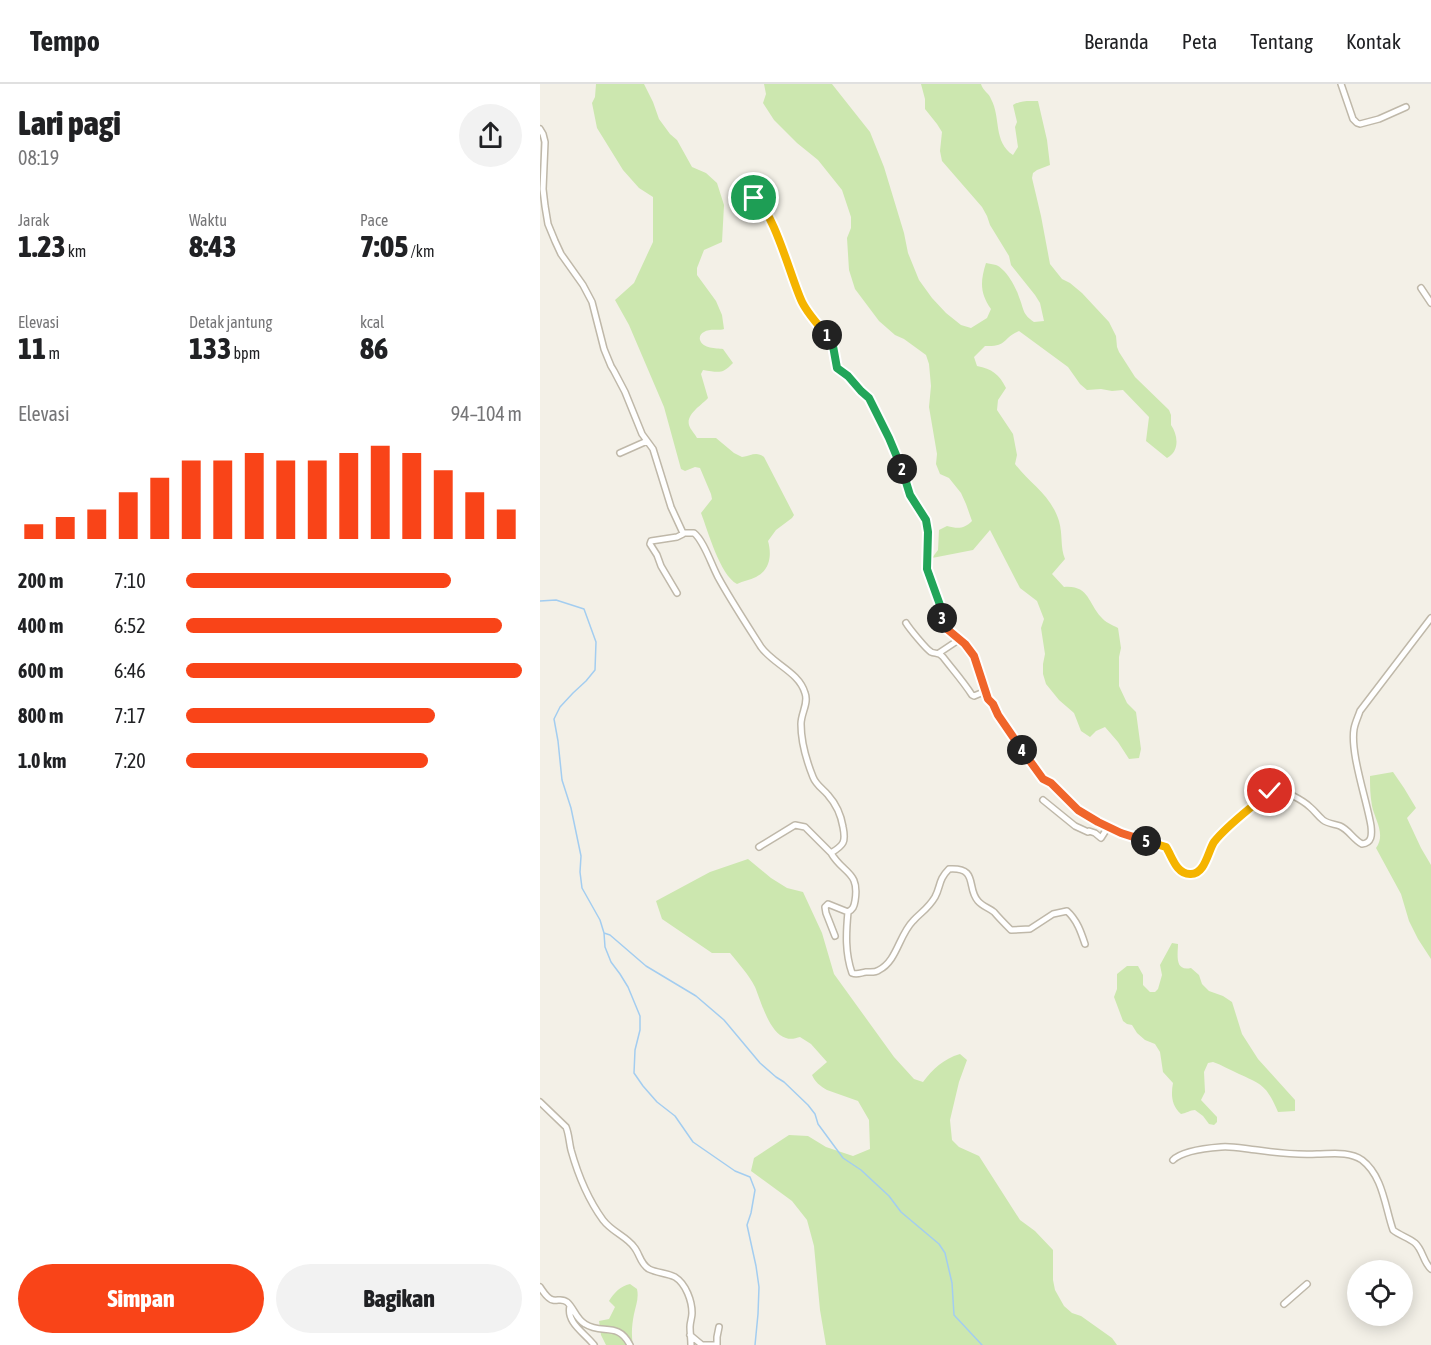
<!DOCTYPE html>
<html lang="id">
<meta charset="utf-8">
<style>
:root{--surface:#fff;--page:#f2f2f2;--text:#202124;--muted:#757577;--line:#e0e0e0;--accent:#f94418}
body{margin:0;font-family:"Asap Condensed",sans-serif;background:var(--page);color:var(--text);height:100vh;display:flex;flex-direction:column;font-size:22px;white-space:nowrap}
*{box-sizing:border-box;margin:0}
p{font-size:20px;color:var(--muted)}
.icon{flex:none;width:33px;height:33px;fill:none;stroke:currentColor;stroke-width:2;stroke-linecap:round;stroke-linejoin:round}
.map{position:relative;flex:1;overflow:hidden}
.drawer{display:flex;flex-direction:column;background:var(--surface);width:540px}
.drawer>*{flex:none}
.controls{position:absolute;left:807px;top:1176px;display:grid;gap:12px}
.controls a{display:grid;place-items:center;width:66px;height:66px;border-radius:50%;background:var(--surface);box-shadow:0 3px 15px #0003;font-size:30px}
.pin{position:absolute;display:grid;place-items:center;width:51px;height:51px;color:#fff;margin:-26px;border:3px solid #fff;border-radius:50%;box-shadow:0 2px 6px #0007}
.km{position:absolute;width:30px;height:30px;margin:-15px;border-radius:50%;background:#222;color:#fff;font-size:16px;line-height:30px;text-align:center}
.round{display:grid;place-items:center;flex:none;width:63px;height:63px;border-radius:32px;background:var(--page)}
.overview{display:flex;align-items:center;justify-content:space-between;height:102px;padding:0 18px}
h1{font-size:33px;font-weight:800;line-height:45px}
.metrics{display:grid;grid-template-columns:repeat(3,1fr);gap:9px;height:102px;padding:6px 18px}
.metrics div{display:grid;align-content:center}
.metrics b{font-size:30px;font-weight:800}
.metrics small{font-size:16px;font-weight:400}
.metrics p{font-size:16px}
.chart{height:168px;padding:12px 18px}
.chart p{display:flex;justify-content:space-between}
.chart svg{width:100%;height:108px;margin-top:6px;stroke:var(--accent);stroke-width:6}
.action{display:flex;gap:12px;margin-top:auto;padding:12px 18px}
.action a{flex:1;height:69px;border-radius:36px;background:var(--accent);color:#fff;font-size:24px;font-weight:800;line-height:69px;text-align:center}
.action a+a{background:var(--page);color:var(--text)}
ul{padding:0 18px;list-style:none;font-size:20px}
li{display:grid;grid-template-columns:96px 72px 1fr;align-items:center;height:45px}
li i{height:15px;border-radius:8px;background:var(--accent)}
header{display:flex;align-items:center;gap:36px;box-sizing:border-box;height:84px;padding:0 30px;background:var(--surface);border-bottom:2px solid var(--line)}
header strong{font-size:28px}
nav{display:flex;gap:33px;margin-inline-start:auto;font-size:21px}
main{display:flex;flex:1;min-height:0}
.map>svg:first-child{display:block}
</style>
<header>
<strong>Tempo</strong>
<nav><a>Beranda</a><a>Peta</a><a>Tentang</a><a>Kontak</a></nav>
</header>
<main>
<section class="drawer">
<div class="overview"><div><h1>Lari pagi</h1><p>08:19</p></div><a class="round"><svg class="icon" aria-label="share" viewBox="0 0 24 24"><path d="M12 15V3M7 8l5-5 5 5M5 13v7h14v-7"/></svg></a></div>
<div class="metrics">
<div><p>Jarak</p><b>1.23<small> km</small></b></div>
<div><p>Waktu</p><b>8:43</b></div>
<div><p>Pace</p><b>7:05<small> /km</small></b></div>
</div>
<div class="metrics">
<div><p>Elevasi</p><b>11<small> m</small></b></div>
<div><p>Detak jantung</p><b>133<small> bpm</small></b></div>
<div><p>kcal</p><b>86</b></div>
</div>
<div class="chart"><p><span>Elevasi</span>94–104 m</p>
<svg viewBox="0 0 160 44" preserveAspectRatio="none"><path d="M5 44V38M15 44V35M25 44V32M35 44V25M45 44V19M55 44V12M65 44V12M75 44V9M85 44V12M95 44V12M105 44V9M115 44V6M125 44V9M135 44V16M145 44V25M155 44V32"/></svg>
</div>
<ul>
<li><b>200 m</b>7:10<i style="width:79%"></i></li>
<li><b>400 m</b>6:52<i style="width:94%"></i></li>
<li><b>600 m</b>6:46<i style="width:100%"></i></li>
<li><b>800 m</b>7:17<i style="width:74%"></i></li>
<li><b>1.0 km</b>7:20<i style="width:72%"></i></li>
</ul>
<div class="action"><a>Simpan</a><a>Bagikan</a></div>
</section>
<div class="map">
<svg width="891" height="1261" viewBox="0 0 891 1261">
<rect width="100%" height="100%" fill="#f3f0e7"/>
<path fill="#cce7af" d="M56,0h48l9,18 6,17 11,15 7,6 15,27 14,6 11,10 7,22 -2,37 -18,8 -7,18v7l19,26 6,14 2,14c-6,2 -14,-1 -20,3 -3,1 -5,5 -4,8 3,9 16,8 23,9l10,14c-11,12 -15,9 -30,7l-2,4 7,24c-6,7 -22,16 -19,27 1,4 6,9 8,13h19l18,15 8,4c9,-1 14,-6 22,0l30,58 -2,3 -16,12 -8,11c4,14 2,29 -12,36 -6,3 -13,4 -19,7 -17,-9 -29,-53 -36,-71l11,-14 -1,-5 -11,-26 -5,-1 -10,4 -4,-2 -17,-62 -35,-82 -14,-25 19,-17 19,-41v-45l-14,-9 -16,-18 -26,-42 -5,-25 3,-6z
M224,0h68l38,48 14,35 20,66 4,20 11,27 13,18 14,15 15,12 10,3 16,-10 4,-9c-11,-16 -11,-27 -5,-46 3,1 7,1 10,2 10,4 20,22 23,32 5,12 3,17 15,25l10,-1 -4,-18 -5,-8 -24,-30 -2,-9 -19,-31 -3,-9 -5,-9 -40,-46 -2,-10 2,-19 -5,-8 -12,-15v-10l-4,-15h60c2,7 8,9 10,15 10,18 2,43 22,56l5,-8 -3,-20 2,-5 -4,-17c8,-5 16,-4 25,-4l9,39 3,25 -13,5 -4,3 -1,5 9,38 9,48 12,15 8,4 12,10 27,29 7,14 1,11 2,5 16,25 34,33 2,5v10c7,10 9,26 -4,33l-21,-17 3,-24 -26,-27 -11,1 -11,-2 -14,1 -7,-6 -12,-17 -49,-36c-17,7 -11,16 -34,15l-11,11 3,9c15,3 22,8 29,22l-8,12 -1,10 16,24 4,21 -2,9c15,20 36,31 44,57 4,14 1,26 6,38l-13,15 12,13c25,-2 24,16 37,30 4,5 11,8 17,11l3,20 -2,9v29l8,17 9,9 5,37 -2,9 -10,1 -11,-17 -13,-15 -9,4 -6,6 -9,-6 -7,-18 -15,-13 -13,-16 -3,-10v-10l2,-10 -4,-26 3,-9 -7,-18 -17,-13 -30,-58 -17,20 -41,8 6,-8 1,-20 8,-4c11,3 17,3 25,-5l-6,-17 -5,-11 -12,-15 -9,-4 -4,-10 1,-10 -8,-47 2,-21 -2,-22 -3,-9 -22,-16 -9,-4 -16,-14 -24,-32 -6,-19 -2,-32 4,-10v-11l-9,-27 -24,-30 -21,-17 -23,-23 -11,-17 3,-9z
M853,688l11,16 12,20 -9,10 14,30 10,17v94l-13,-20 -9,-18 -8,-27 -25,-46c10,-14 -1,-28 -4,-42 -2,-11 -2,-20 -2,-30z
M208,775l23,19 16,10 16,4 19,41 12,41 60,83 20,22 9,3c10,-13 20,-23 37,-28l7,6 -8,22 -9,38 2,20 7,7 20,9 41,64 15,11 18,19v30l2,10 9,16 8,7 9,3 31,22 5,7h-291l-6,-35 -6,-64 -7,-26 -15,-19 -41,-30 3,-13 35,-23 19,1 18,11 27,9 17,-7 -1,-29 -11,-19 -31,-11c-7,-4 -12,-8 -15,-15l15,-13 -16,-18 -11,-7c-4,1 -9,3 -14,1 -17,-5 -25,-37 -31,-51 -6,-12 -17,-24 -25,-34h-18l-50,-34 -6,-18 54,-29z
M632,859l6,1c0,10 -4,28 13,24l8,7 3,9 7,7 14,5 9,6 10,32 16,25 37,41v11l-17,1c-11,-25 -14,-27 -39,-38 -9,-4 -17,-9 -26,-12l-5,1 -4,9 1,20 -4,8 16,17v5l-3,3 -5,-1 -6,-8 -8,-6c-5,0 -8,3 -14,4 -10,-9 -10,-20 -8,-31l-10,-11 -3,-20 -5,-8 -10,-4 -8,-7 -5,-8 -5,-1 -4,-3 -9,-24 3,-8v-15l10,-8h11l5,9v10l7,7h5l3,-3 4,-14 -2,-10z
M90,1200l7,5c2,9 -1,16 -3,25 -2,10 -3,21 -1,31h-27l-5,-10 -2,-14 10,-2 6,-12 -6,-6c5,-8 11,-15 21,-17z"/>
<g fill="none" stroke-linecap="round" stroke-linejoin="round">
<path stroke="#a3cdf0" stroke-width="1.5" d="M0,517l16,-1 28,9 12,33 -1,28 -9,11 -13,12 -13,14 -6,12 4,22 4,39 9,28 10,48 -1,16 2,16 18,32 4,13 1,14 6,15 9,12 8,13 12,29v14l-5,20 -1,23 9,13 14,16 18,14 18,26 42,29 15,6 5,13 -4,23 -4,12 9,41 3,21 -1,27 -3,31
M64,849l6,2 36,31 50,30 28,24 36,43 16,14 8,5 24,23 7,9 3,10 25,34 18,12 28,26 12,16 38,32 6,9 7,30 2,32 28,30"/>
<defs>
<path id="minor" d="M801,0l12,35 4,4 3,1 19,-5 27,-12
M0,45l3,5 2,8 -2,47 2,17 3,18 7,17 6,13 22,31 9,17 12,47 7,17 3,5 11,21 17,42 11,15 18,58 12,26h11c10,8 17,31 24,44 12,22 29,48 43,70 12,17 38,25 44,46 4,10 -4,20 -4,31 0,17 6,38 12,53 3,8 10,12 15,18 8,9 13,20 15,32 3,15 1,18 -12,26 12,21 29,18 24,48 -1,6 -2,8 -7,11l-20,-8 -3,3 1,6 9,23
M204,110l14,6 10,16 14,31 20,55 30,40 5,25 11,9 13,15 8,7 6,11 14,29 14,35 7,22 16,25 2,12 -1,37 13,36 3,18 4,6 13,10 10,10 6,12 12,38 5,5 4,11 46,64 8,4 27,27 20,12 35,15 33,10 9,17 6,6 10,4c18,-8 15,-23 27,-36 6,-6 49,-48 55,-49 8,-1 31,12 37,18 5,4 8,9 13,13 5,4 12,4 17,6 9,4 13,13 22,18 10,-1 10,-9 9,-18 -4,-25 -21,-73 -17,-97 1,-6 4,-12 6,-18l71,-93
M881,204l10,15
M80,369l27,-12
M137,509l-16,-27 -4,-11 -7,-11 1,-3 26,-4 6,-3
M366,539c3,5 20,26 25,29 4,2 8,0 12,5 10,13 20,24 29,38l2,1 12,-5
M399,569l21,-14
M503,716l32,26 13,6 1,-1 6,2 6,5 7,-11
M219,763l36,-22 10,2 26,26
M308,828c-2,21 -3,41 4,61 5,2 8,0 14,-1 4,0 9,1 13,-2 18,-9 20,-35 34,-49 8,-9 15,-12 22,-24 6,-11 3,-17 14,-28 30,-2 17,19 29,32 4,5 11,7 16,11 5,6 11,12 17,18l19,-1 23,-15 14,-3c10,9 14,21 18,33
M0,1018l26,25c3,7 3,15 5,23 7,25 16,48 32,70 9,12 23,16 31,27 6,7 6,17 15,22 8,4 18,4 26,8 11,7 17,24 17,36 0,5 -2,9 -2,14 0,6 1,12 1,18
M633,1076c9,-9 35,-12 48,-13 12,-1 24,2 36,3 20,3 40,5 60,4 14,0 32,-3 45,6 21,16 23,47 31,70 6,5 16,8 22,13 8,7 8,19 16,26
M0,1203c3,4 7,12 13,13 5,1 9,-2 14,2 7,6 9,17 18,22 17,11 33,-3 45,21
M744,1220l23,-20
M30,1222c-4,17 15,27 24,39
M150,1251l12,10h15
M177,1261v-8l2,-10"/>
</defs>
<use href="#minor" stroke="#bfb8a9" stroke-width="8"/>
<use href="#minor" stroke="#fff" stroke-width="5"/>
</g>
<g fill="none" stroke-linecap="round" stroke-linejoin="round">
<defs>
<path id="split-1" d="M214,114c20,12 37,81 48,104 6,12 16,23 25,33"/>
<path id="split-2" d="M287,251l6,11 4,22 11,8 13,15 8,7 20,40 13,31"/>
<path id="split-3" d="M362,385l8,26 16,25 2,12 -1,37 13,36 2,13"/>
<path id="split-4" d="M402,534l5,11 18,15 9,12 14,43 5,5 5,11 24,35"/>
<path id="split-5" d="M482,666l21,29 8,4 27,27 20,12 23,11 25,8"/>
<path id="split-6" d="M606,757l20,6c6,9 10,27 24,27 15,1 18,-23 24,-32 14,-18 39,-35 56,-51"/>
</defs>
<use href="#split-1" stroke="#fff" stroke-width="12"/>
<use href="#split-2" stroke="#fff" stroke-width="12"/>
<use href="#split-3" stroke="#fff" stroke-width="12"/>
<use href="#split-4" stroke="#fff" stroke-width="12"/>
<use href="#split-5" stroke="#fff" stroke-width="12"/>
<use href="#split-6" stroke="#fff" stroke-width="12"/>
<use href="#split-1" stroke="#f5b400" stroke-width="8"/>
<use href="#split-2" stroke="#22a559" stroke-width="8"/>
<use href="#split-3" stroke="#22a559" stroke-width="8"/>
<use href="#split-4" stroke="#f0652b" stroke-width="8"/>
<use href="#split-5" stroke="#f0652b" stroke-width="8"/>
<use href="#split-6" stroke="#f5b400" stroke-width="8"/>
</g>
</svg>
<div class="controls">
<a><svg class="icon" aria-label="locate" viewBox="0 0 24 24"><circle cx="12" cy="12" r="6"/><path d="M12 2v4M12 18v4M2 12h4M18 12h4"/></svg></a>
</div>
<div class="pin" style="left:214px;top:114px;background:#1e9e55"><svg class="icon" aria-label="arrive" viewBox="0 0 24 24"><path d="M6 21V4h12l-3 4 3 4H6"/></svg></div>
<div class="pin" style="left:730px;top:707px;background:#d93025"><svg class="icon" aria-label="check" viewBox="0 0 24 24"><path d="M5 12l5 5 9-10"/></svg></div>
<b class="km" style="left:287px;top:251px">1</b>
<b class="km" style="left:362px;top:385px">2</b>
<b class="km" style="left:402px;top:534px">3</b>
<b class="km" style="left:482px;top:666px">4</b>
<b class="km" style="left:606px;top:757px">5</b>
</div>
</main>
